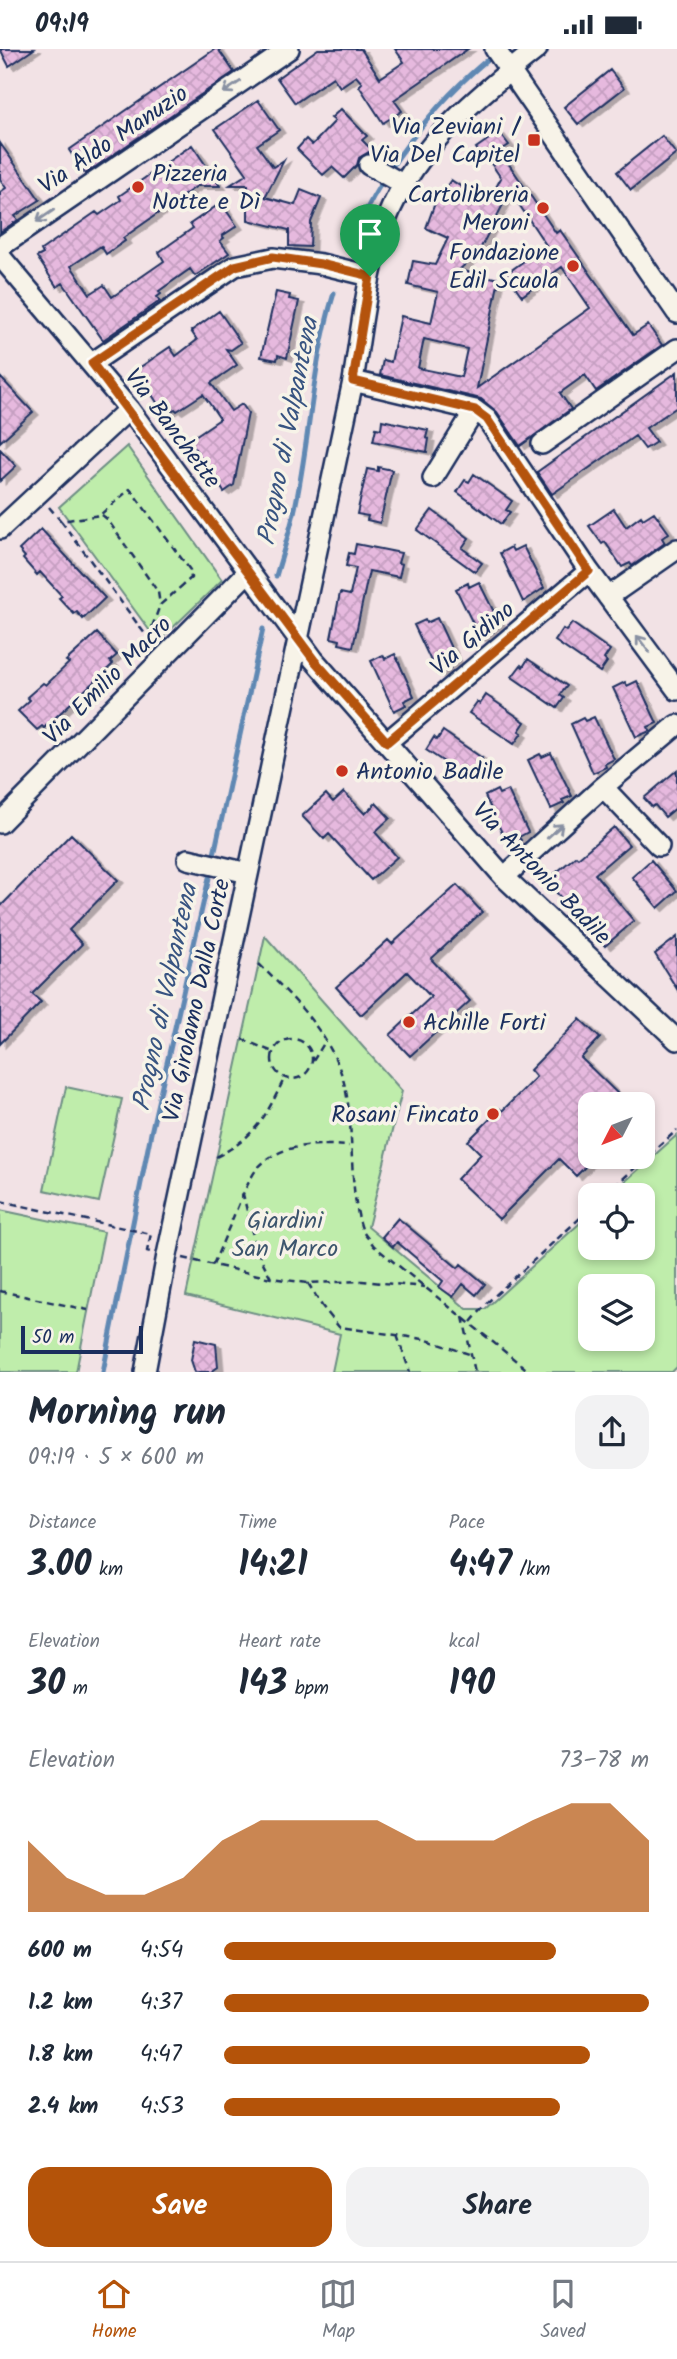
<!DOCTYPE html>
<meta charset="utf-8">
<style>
:root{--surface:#fff;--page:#f2f2f3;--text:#1f2937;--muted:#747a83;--line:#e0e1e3;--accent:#b45309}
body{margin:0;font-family:Kalam,sans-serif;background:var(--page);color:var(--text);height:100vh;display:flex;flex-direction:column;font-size:26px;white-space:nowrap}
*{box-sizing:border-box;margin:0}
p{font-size:23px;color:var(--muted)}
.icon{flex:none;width:38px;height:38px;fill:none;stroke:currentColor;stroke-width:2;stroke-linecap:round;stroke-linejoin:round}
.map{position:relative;height:1323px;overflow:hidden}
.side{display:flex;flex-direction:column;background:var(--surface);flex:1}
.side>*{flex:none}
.needle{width:46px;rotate:228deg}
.controls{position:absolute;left:578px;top:1043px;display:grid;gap:14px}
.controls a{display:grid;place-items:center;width:77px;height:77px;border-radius:14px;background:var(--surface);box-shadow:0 4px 10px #0003;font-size:35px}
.scale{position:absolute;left:21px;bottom:18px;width:122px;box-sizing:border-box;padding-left:7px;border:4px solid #1b2f5e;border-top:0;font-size:19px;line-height:24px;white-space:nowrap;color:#1b2f5e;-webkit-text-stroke:5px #f7f3e8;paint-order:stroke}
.pin{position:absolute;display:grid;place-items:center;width:60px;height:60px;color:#fff;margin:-72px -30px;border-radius:50% 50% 50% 0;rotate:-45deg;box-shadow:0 0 7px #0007}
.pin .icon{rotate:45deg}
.round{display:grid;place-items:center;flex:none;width:74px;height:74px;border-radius:21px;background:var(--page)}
.overview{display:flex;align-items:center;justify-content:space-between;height:119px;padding:0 28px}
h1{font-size:38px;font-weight:700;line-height:52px}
.stats{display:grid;grid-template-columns:repeat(3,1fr);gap:10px;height:119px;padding:7px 28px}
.stats div{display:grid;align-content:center}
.stats b{font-size:35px;font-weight:700}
.stats small{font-size:19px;font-weight:400}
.stats p{font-size:19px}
.chart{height:196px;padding:14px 28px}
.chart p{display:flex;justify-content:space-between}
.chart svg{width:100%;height:126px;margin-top:7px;fill:var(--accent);opacity:.7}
.cta{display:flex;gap:14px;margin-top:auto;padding:14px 28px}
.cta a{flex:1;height:80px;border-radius:21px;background:var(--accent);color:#fff;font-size:28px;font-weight:700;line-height:80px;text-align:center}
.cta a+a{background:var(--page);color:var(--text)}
ul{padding:0 28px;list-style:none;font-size:23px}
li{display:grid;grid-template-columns:112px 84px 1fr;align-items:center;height:52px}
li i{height:18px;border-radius:9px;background:var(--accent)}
.status{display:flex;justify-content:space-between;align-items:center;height:49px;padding:0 35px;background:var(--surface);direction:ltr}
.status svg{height:19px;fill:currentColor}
.tab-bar{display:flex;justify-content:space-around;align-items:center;height:98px;border-top:2px solid var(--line);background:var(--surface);font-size:19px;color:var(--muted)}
.tab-bar a{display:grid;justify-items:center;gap:4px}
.tab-bar .active{color:var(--accent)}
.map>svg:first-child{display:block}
</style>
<div class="status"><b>09:19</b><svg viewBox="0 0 49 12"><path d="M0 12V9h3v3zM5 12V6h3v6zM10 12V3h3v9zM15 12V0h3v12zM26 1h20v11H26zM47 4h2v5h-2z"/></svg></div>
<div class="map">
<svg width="677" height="1323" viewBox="0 0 677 1323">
<defs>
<pattern id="building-cross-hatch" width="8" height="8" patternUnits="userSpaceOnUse" patternTransform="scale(1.75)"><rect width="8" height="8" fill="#e6b9de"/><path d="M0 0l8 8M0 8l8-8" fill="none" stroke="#c59fc1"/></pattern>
<filter id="shadow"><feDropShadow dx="5.5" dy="3" stdDeviation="0" flood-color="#0004"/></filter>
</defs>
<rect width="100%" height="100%" fill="#f2e2e5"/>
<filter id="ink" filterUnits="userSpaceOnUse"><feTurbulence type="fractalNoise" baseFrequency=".0143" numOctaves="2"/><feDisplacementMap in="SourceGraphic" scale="14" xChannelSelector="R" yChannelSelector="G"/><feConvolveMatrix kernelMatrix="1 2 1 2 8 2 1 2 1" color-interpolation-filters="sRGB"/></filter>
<g filter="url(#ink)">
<path fill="#bfedab" stroke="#6d8e84" stroke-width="2" fill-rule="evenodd" d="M127,397l95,134 -64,62 -99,-135z
M265,887l137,155 -34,136 99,82h18l105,-95v34h52v-53h-32l67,-60v232l-5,5h-340l8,-38 -154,-38zM590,1237h52v53h-52z
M66,1038l56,12 -23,103 -55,-12z
M0,1161l104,22 -28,140h-76z"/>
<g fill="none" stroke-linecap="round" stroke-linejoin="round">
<path stroke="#5f88b3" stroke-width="5" d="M349,200c26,-71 85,-147 144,-194
M276,527c6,-21 13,-42 18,-63 16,-73 18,-149 40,-220
M213,810l50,-230
M103,1323l48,-239 60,-264"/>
</g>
<path fill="url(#building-cross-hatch)" stroke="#1b2f5e" stroke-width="2" fill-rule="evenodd" filter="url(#shadow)" d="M0,0h34l-25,17z
M215,0h3l16,23 -149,102 -16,-24z
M318,0h43l19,29 24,-16 -9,-13h73l-74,51 8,11 -19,12 -24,-37 3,-3 -6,-7 -16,11 -7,-10 -38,26 -18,-25z
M610,21l14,18 -46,36 -14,-17z
M258,51l21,30 -22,15 16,22 11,-7 -19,37 30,8 6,-15 20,8 -10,24 -1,25 -21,-1v-16l-41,-10v-35h-18l17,-11 -32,-45z
M341,60l26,27 -5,4 10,10 -13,8 -2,7 -13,13 -12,-11 -9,8 -26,-26 9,-10 6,6 23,-24 -4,-3z
M499,83l10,13 -9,6 56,82 4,-3 73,105 15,-10 14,20 -66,46 -11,-16 -25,18 11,16 -51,37 -23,-34 -16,-13 -101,-24 3,-15 8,2 10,-46 30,7 7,-31 -30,-7 5,-24 22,4 13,-27 -22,-10 9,-25 16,-23 36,24 14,-26 -13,-19 -3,2 -9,-13zM510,142l36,54 -40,29 16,22 40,-29 28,41 -113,80 22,-109 -40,-9 19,-17zM424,290l43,10 -6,28 -43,-9z
M662,87l14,18 -45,36 -14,-18z
M0,94l40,57 -25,16 3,4 -18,12v-40l6,-4 -6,-9z
M192,96l28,41h-23l-74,52 2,3 -19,13 -5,-8 -30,20 19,28 14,-9 8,12 52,-36 -5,-9 34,-24 -3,-4 31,-21 16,23 -15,10 2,2 -4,3 9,12 -34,23 -5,-7 -31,22 2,3 -4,3 3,4 -57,39 -40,-57 -6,4 -20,-30 6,-3 -2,-4 55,-38 3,3 22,-15 -2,-4z
M276,243l14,3 -1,4 10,2 -12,57 -9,-3 -1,5 -16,-3z
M219,262l22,32 -10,7 -5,-1 11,16 -26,18 20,28 11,-7 6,9 -14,72 -10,7 -35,-52 31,-21 -17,-25 -26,17 -2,-2 -10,6 -29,-45 34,-23 6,9 21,-16 -6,-9z
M677,323v35l-31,21 10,14 -11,7 -10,-13 -83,58 -15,-22z
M0,328l33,35 -33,30z
M382,371l46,10 -2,8 3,1 -2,13 -54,-11 3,-13 5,1z
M0,400l16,17 -16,15z
M378,418l14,3 -12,53 -13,-3 1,-4 -11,-2 10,-45 11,2z
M474,425l38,27 -6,9 4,2 -9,12 -44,-32 8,-12 4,2z
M614,460l12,18 15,-11 2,3 11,-7 15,21 -7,5 3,5 -33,23 -2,-3 -8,4 -17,-25 -3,2 -13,-18z
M432,461l37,28 -7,10 20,15 -7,9 -58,-42z
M41,480l64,69 -22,21 -6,-7 -3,2 -15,-16 3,-2 -22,-24 -3,3 -14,-16 2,-2 -6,-7z
M356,495l45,9 -3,10 4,1 -3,13 -30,-6 -16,76 -14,-3 1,-4 -9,-2 9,-45 10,2 6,-27 -10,-2 3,-13 5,1z
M523,497l21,42 -21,14 -23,-49 11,-6 2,4z
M479,533l21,42 -9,4 2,4 -13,6 -24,-49 12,-6 1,4z
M437,569l20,43 -9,4 2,3 -13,6 -23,-49 11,-5 1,3z
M572,574l38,27 -6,9 3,3 -7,10 -45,-31 8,-12 3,2z
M97,584l20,22 -7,6 3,3 -69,64 -2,-2 -5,4 -19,-19 12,-11 -3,-3 16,-14 3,2 23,-22 -3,-2z
M395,605l19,42 -10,5 2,4 -12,6 -23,-50 12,-6 2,4z
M528,610l39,27 -7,9 4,3 -7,10 -45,-31 9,-12 2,2z
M637,632l20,42 -9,4 2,4 -14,6 -23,-49 12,-6 2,4z
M486,646l39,27 -6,9 3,2 -8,11 -45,-31 8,-11 3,2z
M594,668l20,42 -9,5 1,3 -13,6 -22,-49 12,-6 2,3z
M443,682l39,27 -6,8 3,2 -8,12 -45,-30 8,-13 3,3z
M551,704l21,43 -10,4 2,3 -13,6 -23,-49 12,-6 2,3z
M677,721v37l-12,10 -10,-12 -3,2 -8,-9z
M497,741l2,4 9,-4 20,42 -9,5 2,3 -13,6 -23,-50z
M344,743l21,22 11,-11 14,15 -15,14 22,25 -26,23 -42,-46 -5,5 -22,-23 24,-22 7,8z
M614,778l15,18 -34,29 39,47 -29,25 -37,-44 -2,2 -15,-18 4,-4 -4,-5 25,-21 2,2z
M71,785l47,46 -49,50 13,14 -50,50 9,8 -41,42v-137z
M651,811l26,31 -19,17 -26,-31z
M457,836l25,27 -51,47 39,42 -60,55 -20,-21 41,-38 -24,-25 -46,43 -25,-28 52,-47 4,4z
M677,888v52l-22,-35z
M580,970l20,19 -19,20 38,37 -10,9h-19v58l-14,14 -17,-17 -60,60 -42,-40 24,-25 -13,-13 32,-32 2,2 34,-34 -6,-7z
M398,1169l60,50 3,-4 24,20 -9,11 -13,-11 -10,13 -14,-10 4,-6 -46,-39 -4,5 -11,-10z
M195,1290l21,5 2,23 -7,5h-16l-4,-12z"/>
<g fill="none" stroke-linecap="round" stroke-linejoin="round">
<defs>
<path id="minor" d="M495,0l182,264
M369,116l35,20
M0,198l289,-198
M0,207l129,153 185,251 190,217 173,163
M92,314l143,-97 38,-8 48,6 49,12
M353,332l122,29 12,9 102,152 88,119
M542,395l135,-95
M433,429l42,-68
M0,480l129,-120
M608,548l69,-48
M387,693l202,-171
M603,738l56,59
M0,774l249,-252
M188,810l60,14
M504,828l99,-90 74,-62
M145,1323l22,-117 186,-874c8,-49 13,-99 28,-147 26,-80 92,-135 156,-185"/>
</defs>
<use href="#minor" stroke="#1b2f5e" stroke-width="24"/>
<path stroke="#1b2f5e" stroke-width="2.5" stroke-dasharray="7 5" stroke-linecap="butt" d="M49,458l12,14 39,-6 30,-26 60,81 1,8 -31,27 -12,33 5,7
M102,466l5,4 51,73 2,13
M61,472l87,117
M259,915c34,34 70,68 84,115 13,45 4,106 19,150 2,6 8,11 12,17l156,126
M272 1010a20 20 0 1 1 40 0a20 20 0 1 1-40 0Z
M242,990l31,13
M313,1012l13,-21
M216,1108c40,-20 50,-41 69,-80
M605,1146l72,-65
M0,1152l151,33 -4,17 4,1
M183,1209l88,20 37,5 54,-2 63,6
M213,1216l30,-71
M271,1229l-15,-29 -13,-55c4,-8 8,-17 13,-24 23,-28 62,-26 93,-24
M308,1234l14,23 17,21 85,12 48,16
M0,1242l88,19
M463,1268l12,55
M471,1273l18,-21 101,-92
M397,1286l13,37"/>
<use href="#minor" stroke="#f7f3e8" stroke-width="19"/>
</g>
<defs><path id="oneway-shaft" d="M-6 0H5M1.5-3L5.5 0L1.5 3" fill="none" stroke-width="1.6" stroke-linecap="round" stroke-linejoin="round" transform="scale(1.75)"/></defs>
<g stroke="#8991a3">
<use href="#oneway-shaft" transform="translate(232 38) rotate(146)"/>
<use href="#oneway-shaft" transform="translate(45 167) rotate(146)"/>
<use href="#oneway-shaft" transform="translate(643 595) rotate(-127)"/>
<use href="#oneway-shaft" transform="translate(555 782) rotate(-42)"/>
</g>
</g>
<g fill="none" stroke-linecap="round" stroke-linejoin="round" filter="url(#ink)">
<defs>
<path id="route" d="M273,208l48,7 49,12 -17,105 122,29 12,9 102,152 -202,171 -73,-82 -222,-297 143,-97z"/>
</defs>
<use href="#route" stroke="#fff" stroke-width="14"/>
<use href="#route" stroke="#b45309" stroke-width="9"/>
</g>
<g fill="#c8321e" stroke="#f7f3e8" stroke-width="2.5">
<rect x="527" y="84" width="14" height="14" rx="3.5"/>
<circle cx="138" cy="138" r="7"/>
<circle cx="543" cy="159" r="7"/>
<circle cx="573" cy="217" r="7"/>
<circle cx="342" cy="722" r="7"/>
<circle cx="409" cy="973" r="7"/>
<circle cx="493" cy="1065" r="7"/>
</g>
<g text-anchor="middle" stroke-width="7" stroke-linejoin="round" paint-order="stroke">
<g font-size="24" fill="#1b2f5e" stroke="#f7f3e8" text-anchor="end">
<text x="520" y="85">Via Zeviani /<tspan x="520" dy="28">Via Del Capitel</tspan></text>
<text x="152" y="132" text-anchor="start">Pizzeria<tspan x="152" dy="28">Notte e Dì</tspan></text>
<text x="529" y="153">Cartolibreria<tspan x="529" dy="28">Meroni</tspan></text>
<text x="559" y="211">Fondazione<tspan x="559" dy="28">Edil Scuola</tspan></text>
<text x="356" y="730" text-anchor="start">Antonio Badile</text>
<text x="423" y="981" text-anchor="start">Achille Forti</text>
<text x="479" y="1073">Rosani Fincato</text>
</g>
<g font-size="24" fill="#1b2f5e" stroke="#f7f3e8">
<text transform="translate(113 90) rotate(-34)" y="8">Via Aldo Manuzio</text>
<text transform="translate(173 379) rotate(53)" y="8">Via Banchette</text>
<text transform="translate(472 589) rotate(-40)" y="8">Via Gidino</text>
<text transform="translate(107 631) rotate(-45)" y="8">Via Emilio Macro</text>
<text transform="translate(542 824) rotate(46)" y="8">Via Antonio Badile</text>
<text transform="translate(196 951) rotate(-78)" y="8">Via Girolamo Dalla Corte</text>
</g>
<g font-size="24" fill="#3c556d" stroke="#f7f3e8">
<text x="285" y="1179">Giardini<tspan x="285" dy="28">San Marco</tspan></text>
</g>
<g font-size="26" font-style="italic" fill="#385481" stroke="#f7f3e8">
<text transform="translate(287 382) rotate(-79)" y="9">Progno di Valpantena</text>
<text transform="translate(164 948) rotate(-78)" y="9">Progno di Valpantena</text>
</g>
</g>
</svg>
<div class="controls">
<a><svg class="needle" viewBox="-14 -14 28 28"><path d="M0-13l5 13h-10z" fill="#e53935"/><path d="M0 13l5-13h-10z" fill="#747a83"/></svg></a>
<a><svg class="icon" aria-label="locate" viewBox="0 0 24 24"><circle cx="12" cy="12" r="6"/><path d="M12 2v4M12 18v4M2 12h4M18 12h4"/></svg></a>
<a><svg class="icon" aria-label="layers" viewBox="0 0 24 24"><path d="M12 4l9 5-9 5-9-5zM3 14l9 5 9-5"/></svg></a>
</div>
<div class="scale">50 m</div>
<div class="pin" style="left:370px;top:227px;background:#1e9e55"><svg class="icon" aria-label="arrive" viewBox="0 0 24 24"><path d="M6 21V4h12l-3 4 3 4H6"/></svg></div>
</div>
<section class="side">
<div class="overview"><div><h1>Morning run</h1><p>09:19 · 5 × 600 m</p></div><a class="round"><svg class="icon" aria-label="share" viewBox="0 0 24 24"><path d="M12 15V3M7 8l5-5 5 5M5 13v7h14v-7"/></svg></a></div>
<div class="stats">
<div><p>Distance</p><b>3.00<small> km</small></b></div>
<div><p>Time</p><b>14:21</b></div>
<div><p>Pace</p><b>4:47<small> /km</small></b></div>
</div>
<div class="stats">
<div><p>Elevation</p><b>30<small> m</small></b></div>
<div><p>Heart rate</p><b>143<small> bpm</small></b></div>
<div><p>kcal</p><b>190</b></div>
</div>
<div class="chart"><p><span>Elevation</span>73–78 m</p>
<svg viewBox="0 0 160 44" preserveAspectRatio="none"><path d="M0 44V19L10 32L20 38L30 38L40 32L50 19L60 12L70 12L80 12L90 12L100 19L110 19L120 19L130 12L140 6L150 6L160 19V44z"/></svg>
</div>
<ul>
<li><b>600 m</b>4:54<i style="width:78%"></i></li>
<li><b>1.2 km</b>4:37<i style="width:100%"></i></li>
<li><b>1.8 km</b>4:47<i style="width:86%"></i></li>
<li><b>2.4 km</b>4:53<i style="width:79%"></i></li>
</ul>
<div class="cta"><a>Save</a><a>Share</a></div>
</section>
<nav class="tab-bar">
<a class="active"><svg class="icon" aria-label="home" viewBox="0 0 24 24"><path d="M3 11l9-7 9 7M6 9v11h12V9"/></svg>Home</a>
<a><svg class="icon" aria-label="map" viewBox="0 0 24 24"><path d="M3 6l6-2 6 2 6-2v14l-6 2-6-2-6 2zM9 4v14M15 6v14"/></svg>Map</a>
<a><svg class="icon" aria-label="saved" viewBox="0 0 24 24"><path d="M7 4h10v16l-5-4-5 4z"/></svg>Saved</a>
</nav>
